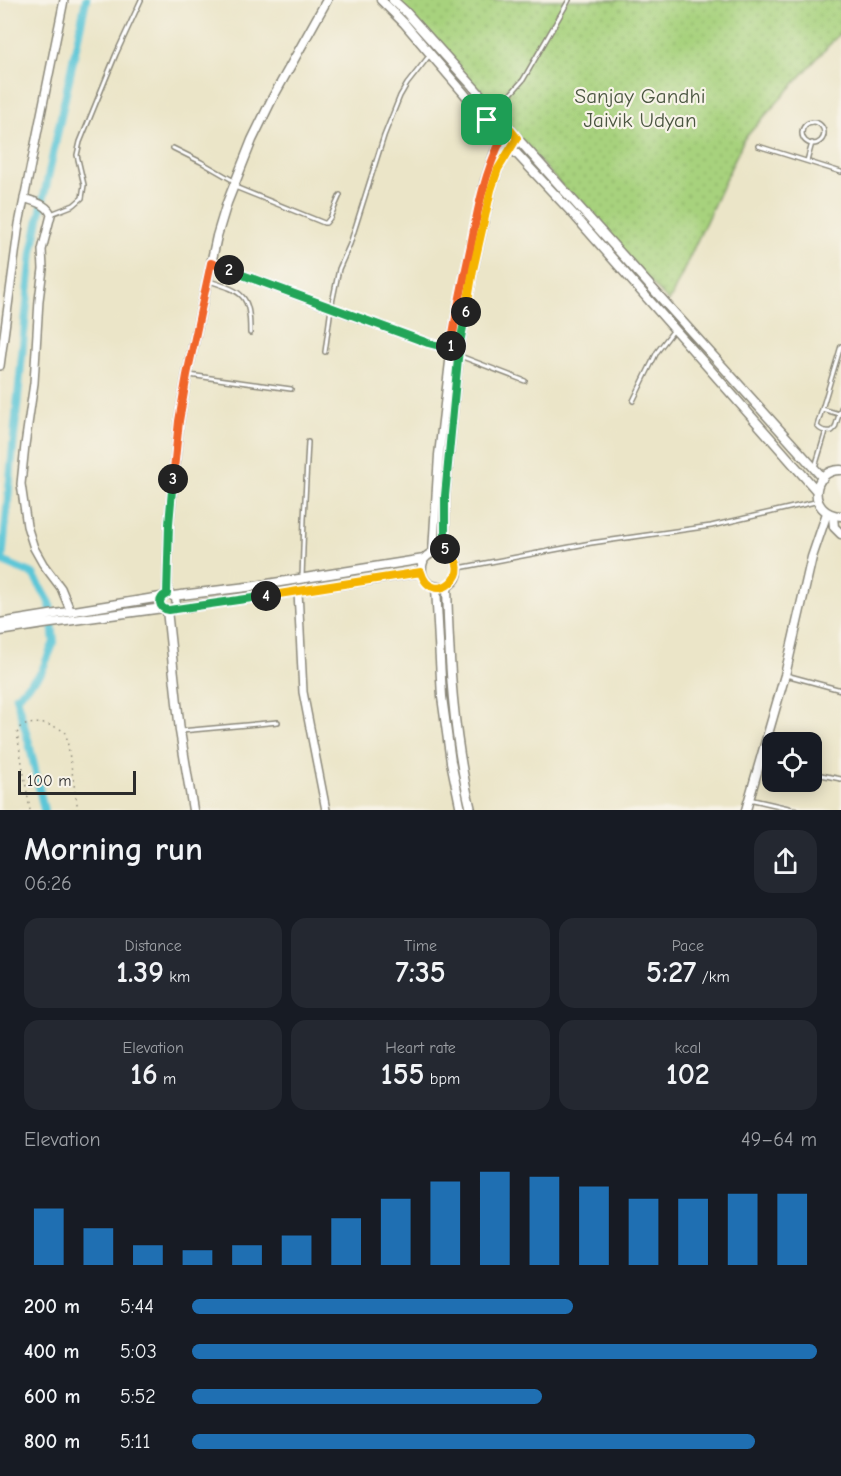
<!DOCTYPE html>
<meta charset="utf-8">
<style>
:root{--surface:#171b24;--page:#242831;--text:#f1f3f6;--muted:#9ea1a6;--accent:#1f6fb2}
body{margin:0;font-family:"Comic Neue",sans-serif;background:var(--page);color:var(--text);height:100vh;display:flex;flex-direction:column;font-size:22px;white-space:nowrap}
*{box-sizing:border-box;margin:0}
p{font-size:20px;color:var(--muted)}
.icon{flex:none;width:33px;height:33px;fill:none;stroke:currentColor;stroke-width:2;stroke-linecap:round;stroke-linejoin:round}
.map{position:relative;height:810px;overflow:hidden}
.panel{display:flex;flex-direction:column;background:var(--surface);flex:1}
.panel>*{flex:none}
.tools{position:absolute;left:762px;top:732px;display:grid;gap:12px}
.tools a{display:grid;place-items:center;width:60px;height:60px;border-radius:12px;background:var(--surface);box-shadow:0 3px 15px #0003;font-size:30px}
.scale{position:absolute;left:18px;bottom:15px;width:118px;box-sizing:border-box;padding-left:6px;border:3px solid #2b2b2b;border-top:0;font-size:16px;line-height:21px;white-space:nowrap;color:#2b2b2b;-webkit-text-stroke:4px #f7f3e8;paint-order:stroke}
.pin{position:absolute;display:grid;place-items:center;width:51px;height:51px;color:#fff;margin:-26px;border-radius:12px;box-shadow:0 3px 9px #0006}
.km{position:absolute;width:30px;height:30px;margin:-15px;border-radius:50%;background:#222;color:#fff;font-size:16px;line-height:30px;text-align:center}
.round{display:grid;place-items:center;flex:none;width:63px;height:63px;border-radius:18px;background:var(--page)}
.summary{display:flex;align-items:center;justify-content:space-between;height:102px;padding:0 24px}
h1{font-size:33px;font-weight:700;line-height:45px}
.stats{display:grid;grid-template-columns:repeat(3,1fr);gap:9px;height:102px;padding:6px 24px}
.stats div{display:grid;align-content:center;border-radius:15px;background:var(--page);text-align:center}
.stats b{font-size:30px;font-weight:700}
.stats small{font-size:16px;font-weight:400}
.stats p{font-size:16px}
.chart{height:168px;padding:12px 24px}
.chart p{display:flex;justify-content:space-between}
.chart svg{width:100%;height:108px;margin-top:6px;stroke:var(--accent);stroke-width:6}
ul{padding:0 24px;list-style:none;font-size:20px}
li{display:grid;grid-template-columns:96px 72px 1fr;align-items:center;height:45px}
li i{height:15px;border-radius:8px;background:var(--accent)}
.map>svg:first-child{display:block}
</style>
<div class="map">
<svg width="841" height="810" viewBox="0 0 841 810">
<defs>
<pattern id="park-dots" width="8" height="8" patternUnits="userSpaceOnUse" patternTransform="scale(1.5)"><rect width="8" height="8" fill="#a7d27d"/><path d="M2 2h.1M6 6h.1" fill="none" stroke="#90b46c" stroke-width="1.8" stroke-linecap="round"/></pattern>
</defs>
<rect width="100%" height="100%" fill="#f7f3e8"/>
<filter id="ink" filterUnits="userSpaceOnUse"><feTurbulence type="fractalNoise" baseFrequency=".0167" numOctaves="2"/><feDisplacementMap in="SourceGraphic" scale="12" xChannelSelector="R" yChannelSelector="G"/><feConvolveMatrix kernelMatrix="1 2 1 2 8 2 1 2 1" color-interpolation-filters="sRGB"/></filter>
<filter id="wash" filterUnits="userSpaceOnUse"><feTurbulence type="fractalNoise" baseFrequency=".008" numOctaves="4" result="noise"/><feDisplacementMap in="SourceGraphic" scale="24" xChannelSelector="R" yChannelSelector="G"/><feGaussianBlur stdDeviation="1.35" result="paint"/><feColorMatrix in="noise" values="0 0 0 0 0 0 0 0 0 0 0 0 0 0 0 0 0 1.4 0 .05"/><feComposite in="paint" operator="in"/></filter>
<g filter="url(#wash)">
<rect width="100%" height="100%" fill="#ebe5c8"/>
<path fill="url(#park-dots)" stroke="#697e54" stroke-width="1.5" d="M391,0h450v32l-97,107 -75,163z"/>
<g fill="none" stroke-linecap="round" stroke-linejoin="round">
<path stroke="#5cc6d7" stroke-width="8" d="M44,810l-15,-67 -13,-46 25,-24 13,-31 -4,-39 -17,-29 -31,-13 30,-309 54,-252"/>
</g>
</g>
<g filter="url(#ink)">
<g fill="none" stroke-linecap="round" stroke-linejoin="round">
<defs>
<path id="service" d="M488,120l35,-40 46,-80
M802 133a11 11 0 1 1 22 0a11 11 0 1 1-22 0Z
M758,146l83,26
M173,148l28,14 33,19
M807,161l5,-18
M235,187l89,36h2l4,-5 10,-23
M51,214l23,-9 8,-7 2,-13 -7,-30 3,-13 36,-88 25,-54
M209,281c35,11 41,14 41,52
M841,346l-24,80c4,5 9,6 15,5l3,-3 6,-20
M325,352l6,-44 8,-39 11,-25 34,-108 16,-40 7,-12 22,-28
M460,356l65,25
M189,375l102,14
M633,401l24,-49 16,-21
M822,409l17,5
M815,467l11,-36
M459,568l132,-25 120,-17 104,-24
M302,578l2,-59 4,-77
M786,675l55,15
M181,731l97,-9
M821,775l20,4
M749,799l48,11"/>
<path id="minor" d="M24,198c10,4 24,6 27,17l-9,35 1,19 -4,31 -5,83 -9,62 -4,39 6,42 7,22 9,16 18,24 10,24
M211,263l120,45 97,35 23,6
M0,366l19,-142 45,-224
M298,591l5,101 23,118
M160 602a8 8 0 1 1 16 0a8 8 0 1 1-16 0Z"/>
<path id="tertiary" d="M381,0l23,23 98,115 73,78 241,274
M393,0l12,11 91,101 21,26 306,340
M841,470c-30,-1 -35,44 0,46
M833,516l1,11 7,7
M445,551v-55l14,-148 14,-78 18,-80 7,-21 15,-26
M433,552l6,-97 15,-127 31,-147 10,-29 10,-17
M447,586c2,75 6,151 24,224
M436,587l6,110 9,65 10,48
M167,594l2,-70 10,-103 8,-46 30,-139 10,-33 25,-63 20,-41 55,-99
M173,596l82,-10 169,-27c7,-8 20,-12 29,-2 3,3 5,8 5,13 -1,27 -47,21 -34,-11
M172,609l205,-30 44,-7
M167,610l13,121 13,79
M0,623l161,-26
M0,631l44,-7 119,-16
M746,810l39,-135 27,-118 15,-44"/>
</defs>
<use href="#service" stroke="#8b887a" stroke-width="6"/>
<use href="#minor" stroke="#8b887a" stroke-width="10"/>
<use href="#tertiary" stroke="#8b887a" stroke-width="11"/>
<path stroke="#8b887a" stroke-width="1.5" stroke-dasharray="1.5 4.5" stroke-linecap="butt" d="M30,810l-13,-76 2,-6c14,-9 35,-4 47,5l12,77"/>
<use href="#service" stroke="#fff" stroke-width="3"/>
<use href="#minor" stroke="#fff" stroke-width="7"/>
<use href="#tertiary" stroke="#fff" stroke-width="8"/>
</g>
</g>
<g fill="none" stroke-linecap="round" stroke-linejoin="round" filter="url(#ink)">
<defs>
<path id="split-1" d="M451,346c5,-34 13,-67 20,-101 7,-37 14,-73 31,-107l-15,-18"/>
<path id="split-2" d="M229,270l199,73 23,6v-3"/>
<path id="split-3" d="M173,479l6,-58 8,-46 24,-112 18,7"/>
<path id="split-4" d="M173,479l-4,45 -2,70c-10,4 -9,15 2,16l97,-14"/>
<path id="split-5" d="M266,596l155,-24c11,38 59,-2 24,-21v-2"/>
<path id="split-6" d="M445,549v-53l14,-148 7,-36"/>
<path id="split-7" d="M466,312l7,-42 18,-80 7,-21 19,-31 -21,-26 -9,8"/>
</defs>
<use href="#split-1" stroke="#fff" stroke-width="12"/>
<use href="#split-2" stroke="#fff" stroke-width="12"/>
<use href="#split-3" stroke="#fff" stroke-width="12"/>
<use href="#split-4" stroke="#fff" stroke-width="12"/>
<use href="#split-5" stroke="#fff" stroke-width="12"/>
<use href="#split-6" stroke="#fff" stroke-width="12"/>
<use href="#split-7" stroke="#fff" stroke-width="12"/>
<use href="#split-1" stroke="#f0652b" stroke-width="8"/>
<use href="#split-2" stroke="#22a559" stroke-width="8"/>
<use href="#split-3" stroke="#f0652b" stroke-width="8"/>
<use href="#split-4" stroke="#22a559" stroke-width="8"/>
<use href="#split-5" stroke="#f5b400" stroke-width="8"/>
<use href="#split-6" stroke="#22a559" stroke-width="8"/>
<use href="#split-7" stroke="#f5b400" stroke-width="8"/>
</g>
<g text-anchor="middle" stroke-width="4.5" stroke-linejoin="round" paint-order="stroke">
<g font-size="21" fill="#4a5540" stroke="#f7f3e8">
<text x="640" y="103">Sanjay Gandhi<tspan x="640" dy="24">Jaivik Udyan</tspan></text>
</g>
</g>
</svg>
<div class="tools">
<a><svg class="icon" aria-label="locate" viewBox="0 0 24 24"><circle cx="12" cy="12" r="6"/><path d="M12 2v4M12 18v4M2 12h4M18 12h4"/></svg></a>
</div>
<div class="scale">100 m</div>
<div class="pin" style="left:487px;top:120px;background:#1e9e55"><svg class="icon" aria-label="arrive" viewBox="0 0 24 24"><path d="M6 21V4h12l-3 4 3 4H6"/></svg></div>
<b class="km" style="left:451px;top:346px">1</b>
<b class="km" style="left:229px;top:270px">2</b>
<b class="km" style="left:173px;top:479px">3</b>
<b class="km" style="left:266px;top:596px">4</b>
<b class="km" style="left:445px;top:549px">5</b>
<b class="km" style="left:466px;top:312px">6</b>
</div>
<section class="panel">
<div class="summary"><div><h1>Morning run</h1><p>06:26</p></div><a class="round"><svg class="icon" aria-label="share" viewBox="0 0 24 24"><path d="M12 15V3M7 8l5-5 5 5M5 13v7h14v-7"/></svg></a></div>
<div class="stats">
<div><p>Distance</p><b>1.39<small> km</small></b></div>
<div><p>Time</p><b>7:35</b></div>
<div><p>Pace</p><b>5:27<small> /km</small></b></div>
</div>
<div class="stats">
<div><p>Elevation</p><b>16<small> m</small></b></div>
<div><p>Heart rate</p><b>155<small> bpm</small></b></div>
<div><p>kcal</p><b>102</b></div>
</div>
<div class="chart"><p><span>Elevation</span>49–64 m</p>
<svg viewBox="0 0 160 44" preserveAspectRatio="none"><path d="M5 44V21M15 44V29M25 44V36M35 44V38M45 44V36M55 44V32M65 44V25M75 44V17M85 44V10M95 44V6M105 44V8M115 44V12M125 44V17M135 44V17M145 44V15M155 44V15"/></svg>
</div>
<ul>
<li><b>200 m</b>5:44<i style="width:61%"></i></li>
<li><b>400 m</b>5:03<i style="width:100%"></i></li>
<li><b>600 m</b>5:52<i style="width:56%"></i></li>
<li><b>800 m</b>5:11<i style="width:90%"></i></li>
</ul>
</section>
